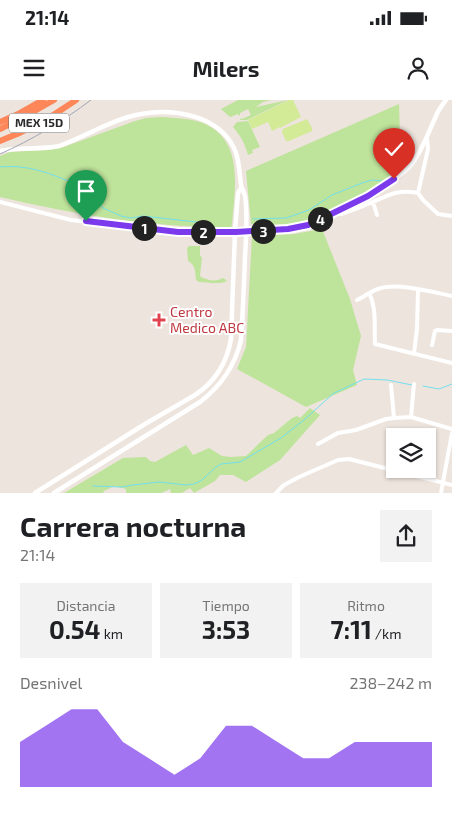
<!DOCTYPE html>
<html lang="es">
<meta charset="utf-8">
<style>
:root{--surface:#fff;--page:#f2f2f2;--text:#202124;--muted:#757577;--accent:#7c3aed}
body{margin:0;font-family:"Exo 2",sans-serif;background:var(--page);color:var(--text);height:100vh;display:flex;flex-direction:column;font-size:19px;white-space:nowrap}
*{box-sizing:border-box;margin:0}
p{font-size:16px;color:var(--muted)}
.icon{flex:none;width:28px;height:28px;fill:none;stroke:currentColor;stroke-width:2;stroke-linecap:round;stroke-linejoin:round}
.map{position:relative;height:393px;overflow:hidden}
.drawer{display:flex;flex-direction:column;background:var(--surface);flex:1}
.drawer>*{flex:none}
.fabs{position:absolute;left:386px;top:328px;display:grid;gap:10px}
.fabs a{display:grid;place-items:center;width:50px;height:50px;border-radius:0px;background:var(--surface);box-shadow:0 1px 4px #0004;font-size:25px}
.pin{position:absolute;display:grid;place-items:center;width:42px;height:42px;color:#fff;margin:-51px -21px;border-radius:50% 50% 50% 0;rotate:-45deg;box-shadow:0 0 5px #0007}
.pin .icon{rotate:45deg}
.km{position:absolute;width:25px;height:25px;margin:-12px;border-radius:50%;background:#222;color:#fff;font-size:14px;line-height:25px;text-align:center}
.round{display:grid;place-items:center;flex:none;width:52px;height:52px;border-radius:0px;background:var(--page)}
.headline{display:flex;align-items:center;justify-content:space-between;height:85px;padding:0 20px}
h1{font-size:28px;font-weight:700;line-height:38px}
.stats{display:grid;grid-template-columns:repeat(3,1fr);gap:8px;height:85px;padding:5px 20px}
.stats div{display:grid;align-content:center;border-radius:0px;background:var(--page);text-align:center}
.stats b{font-size:25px;font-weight:700}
.stats small{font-size:14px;font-weight:400}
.stats p{font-size:14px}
.chart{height:140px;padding:10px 20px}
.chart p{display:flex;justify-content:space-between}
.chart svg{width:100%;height:90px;margin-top:5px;fill:var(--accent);opacity:.7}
.status{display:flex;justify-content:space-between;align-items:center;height:35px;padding:0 25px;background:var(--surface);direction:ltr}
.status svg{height:14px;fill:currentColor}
header{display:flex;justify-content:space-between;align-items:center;height:65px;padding:0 20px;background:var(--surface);font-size:22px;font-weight:700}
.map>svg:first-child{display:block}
</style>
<div class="status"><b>21:14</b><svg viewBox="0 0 49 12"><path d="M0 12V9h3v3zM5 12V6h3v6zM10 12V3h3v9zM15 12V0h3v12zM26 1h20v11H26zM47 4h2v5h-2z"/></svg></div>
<header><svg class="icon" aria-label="menu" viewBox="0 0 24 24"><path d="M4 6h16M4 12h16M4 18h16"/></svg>Milers<svg class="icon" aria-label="person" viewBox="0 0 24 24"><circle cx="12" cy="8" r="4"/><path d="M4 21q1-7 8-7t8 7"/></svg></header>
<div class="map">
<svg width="452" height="393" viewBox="0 0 452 393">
<rect width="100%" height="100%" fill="#ede4dd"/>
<path fill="#bee39a" d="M238,0h33l-8,2 -7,5 32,-7 -41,20h-7l1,-2 1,1 9,-4 -3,-6 -8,4v3l-2,-2 -8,3 -9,-8z
M399,4l1,32h4l-10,15h-6l-7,9 15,15c-32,20 -65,41 -102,48 -14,3 -30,1 -43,1l-5,-53z
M161,17c13,1 27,1 39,5 45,16 35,65 32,102l-1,4c-79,-1 -155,-13 -231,-31v-41l10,-4 36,-2 15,-2 74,-27 11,-3z
M248,21l12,26 -8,3 1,3 -5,2c-4,-13 -6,-17 -15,-28l4,-5z
M322,129l28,70 11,37 -8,34 4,15 -51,22 -69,-38 9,-22 6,-111 42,-2z
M189,146h11v10l2,1 -2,19c7,5 17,6 23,2l3,2 1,1c-8,4 -19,1 -28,1l-3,-2c-1,-8 0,-15 -8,-19l-1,-13z
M310,308l10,7 -40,45 -34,22 -13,-7h-13l-5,6 -21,12 -4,-5 -8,5h-11l-1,-4 -9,4h-35v-4l-12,-3 -10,5 -1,2h-39l59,-35 23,-1 4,4 5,1 31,-17 7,10 16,-7 13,8 9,1 15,-1 22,-21 6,-2 18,-15 5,-2 3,2z"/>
<path fill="#d3ea96" d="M289,0h4l8,17 -21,11v-1l-8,4 -4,-9 -16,7 -4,-9z
M307,19l5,9v3l-23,10h-3l-4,-9 1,-3z"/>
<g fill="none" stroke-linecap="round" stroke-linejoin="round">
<path stroke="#72dfee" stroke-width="1" d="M0,67c28,-3 51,7 76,17 9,4 13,3 22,10v7l5,7 18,8 10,2 12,-2 53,6
M253,119l33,-1 23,-8 23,-15 30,-12 10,-3 10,1
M423,286l16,3 13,-5
M93,386l29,1 11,-2 26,-3 27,3 8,-1 8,-4 14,-13 5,-3 19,-2 41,-24 23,-18 22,-20 8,-7 9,-4 21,-10 23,1 25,5"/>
<path stroke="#fff" stroke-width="4" d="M418,93l10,-44 -1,-10
M0,102l71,18 106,12h58
M373,102l4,13
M341,114c9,-3 18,-6 27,-10 20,-8 27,-15 50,-11l5,7 15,14 14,2
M369,193c8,16 5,33 6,51l77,19
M357,200c7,-3 14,-9 21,-11 19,-7 54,3 74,7
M432,245l3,-14 2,-1 15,1
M414,253l3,-24 1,-39
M391,285l3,33
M411,317l3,-33
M318,344l20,-11 18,-3 30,-11 8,-1 17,-1 41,12
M276,393l8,-8 15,-8 39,-17 11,-1 103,26
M441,393l11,-60"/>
<path stroke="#fff" stroke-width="4.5" d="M0,51c20,-4 40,-1 59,-5 28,-10 53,-27 82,-32 32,-6 77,1 93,34 6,12 5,25 7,37 1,4 3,7 4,11 3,20 1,41 0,61 -1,27 -2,55 -4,83 -6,26 -20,46 -41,62l-146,91
M235,132l53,-3c32,-5 66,-25 94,-42 10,-7 22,-13 30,-23 11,-15 16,-31 24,-48 2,-6 6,-11 10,-16
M35,393l110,-69 50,-29c20,-13 32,-33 36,-56l4,-107 3,-39 3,-5"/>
<path stroke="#fd8759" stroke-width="6" d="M0,22l18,-8 25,-14
M0,29l24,-12 30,-17
M0,41c27,-10 52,-24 76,-41"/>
<path stroke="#a0a6b5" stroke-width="1" d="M0,54c32,-14 63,-33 91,-54"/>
</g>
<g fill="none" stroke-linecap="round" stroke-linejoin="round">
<defs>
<path id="route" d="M86,121l92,11h58l52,-3 20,-4 15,-7 45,-22 26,-17"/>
</defs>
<use href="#route" stroke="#fff" stroke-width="10"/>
<use href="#route" stroke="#7c3aed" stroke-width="6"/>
</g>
<path fill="#e0444e" stroke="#fff" stroke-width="2" d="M156.5 212.5h5v5h5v5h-5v5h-5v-5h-5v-5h5z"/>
<g text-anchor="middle" stroke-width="4" stroke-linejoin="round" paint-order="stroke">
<rect fill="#fff" stroke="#6b6b6b" stroke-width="1" x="9" y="13.5" width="60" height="19" rx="4"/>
<g font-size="12" font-weight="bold" fill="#2b2b2b">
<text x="39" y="27">MEX 15D</text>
</g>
<g font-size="14" fill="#be3a42" stroke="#fff" text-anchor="start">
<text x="170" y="217">Centro<tspan x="170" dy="16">Medico ABC</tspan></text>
</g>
</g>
</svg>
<div class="fabs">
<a><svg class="icon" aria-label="layers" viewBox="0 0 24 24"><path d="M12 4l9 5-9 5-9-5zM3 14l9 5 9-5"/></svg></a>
</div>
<div class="pin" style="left:86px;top:121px;background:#1e9e55"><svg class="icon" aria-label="arrive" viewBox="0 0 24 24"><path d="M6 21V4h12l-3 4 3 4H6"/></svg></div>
<div class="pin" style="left:394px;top:79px;background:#d93025"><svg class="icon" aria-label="check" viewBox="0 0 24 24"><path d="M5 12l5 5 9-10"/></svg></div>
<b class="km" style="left:144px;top:128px">1</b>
<b class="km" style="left:203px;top:132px">2</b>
<b class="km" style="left:263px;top:131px">3</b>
<b class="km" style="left:320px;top:119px">4</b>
</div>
<section class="drawer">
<div class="headline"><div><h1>Carrera nocturna</h1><p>21:14</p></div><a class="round"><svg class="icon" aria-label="share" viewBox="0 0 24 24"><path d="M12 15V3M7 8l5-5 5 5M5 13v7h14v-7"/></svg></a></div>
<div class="stats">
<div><p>Distancia</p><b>0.54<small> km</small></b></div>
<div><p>Tiempo</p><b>3:53</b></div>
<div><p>Ritmo</p><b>7:11<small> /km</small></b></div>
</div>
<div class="chart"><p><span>Desnivel</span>238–242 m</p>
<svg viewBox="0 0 160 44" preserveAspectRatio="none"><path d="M0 44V22L10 14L20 6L30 6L40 22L50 30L60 38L70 30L80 14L90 14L100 22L110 30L120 30L130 22L140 22L150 22L160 22V44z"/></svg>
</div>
</section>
